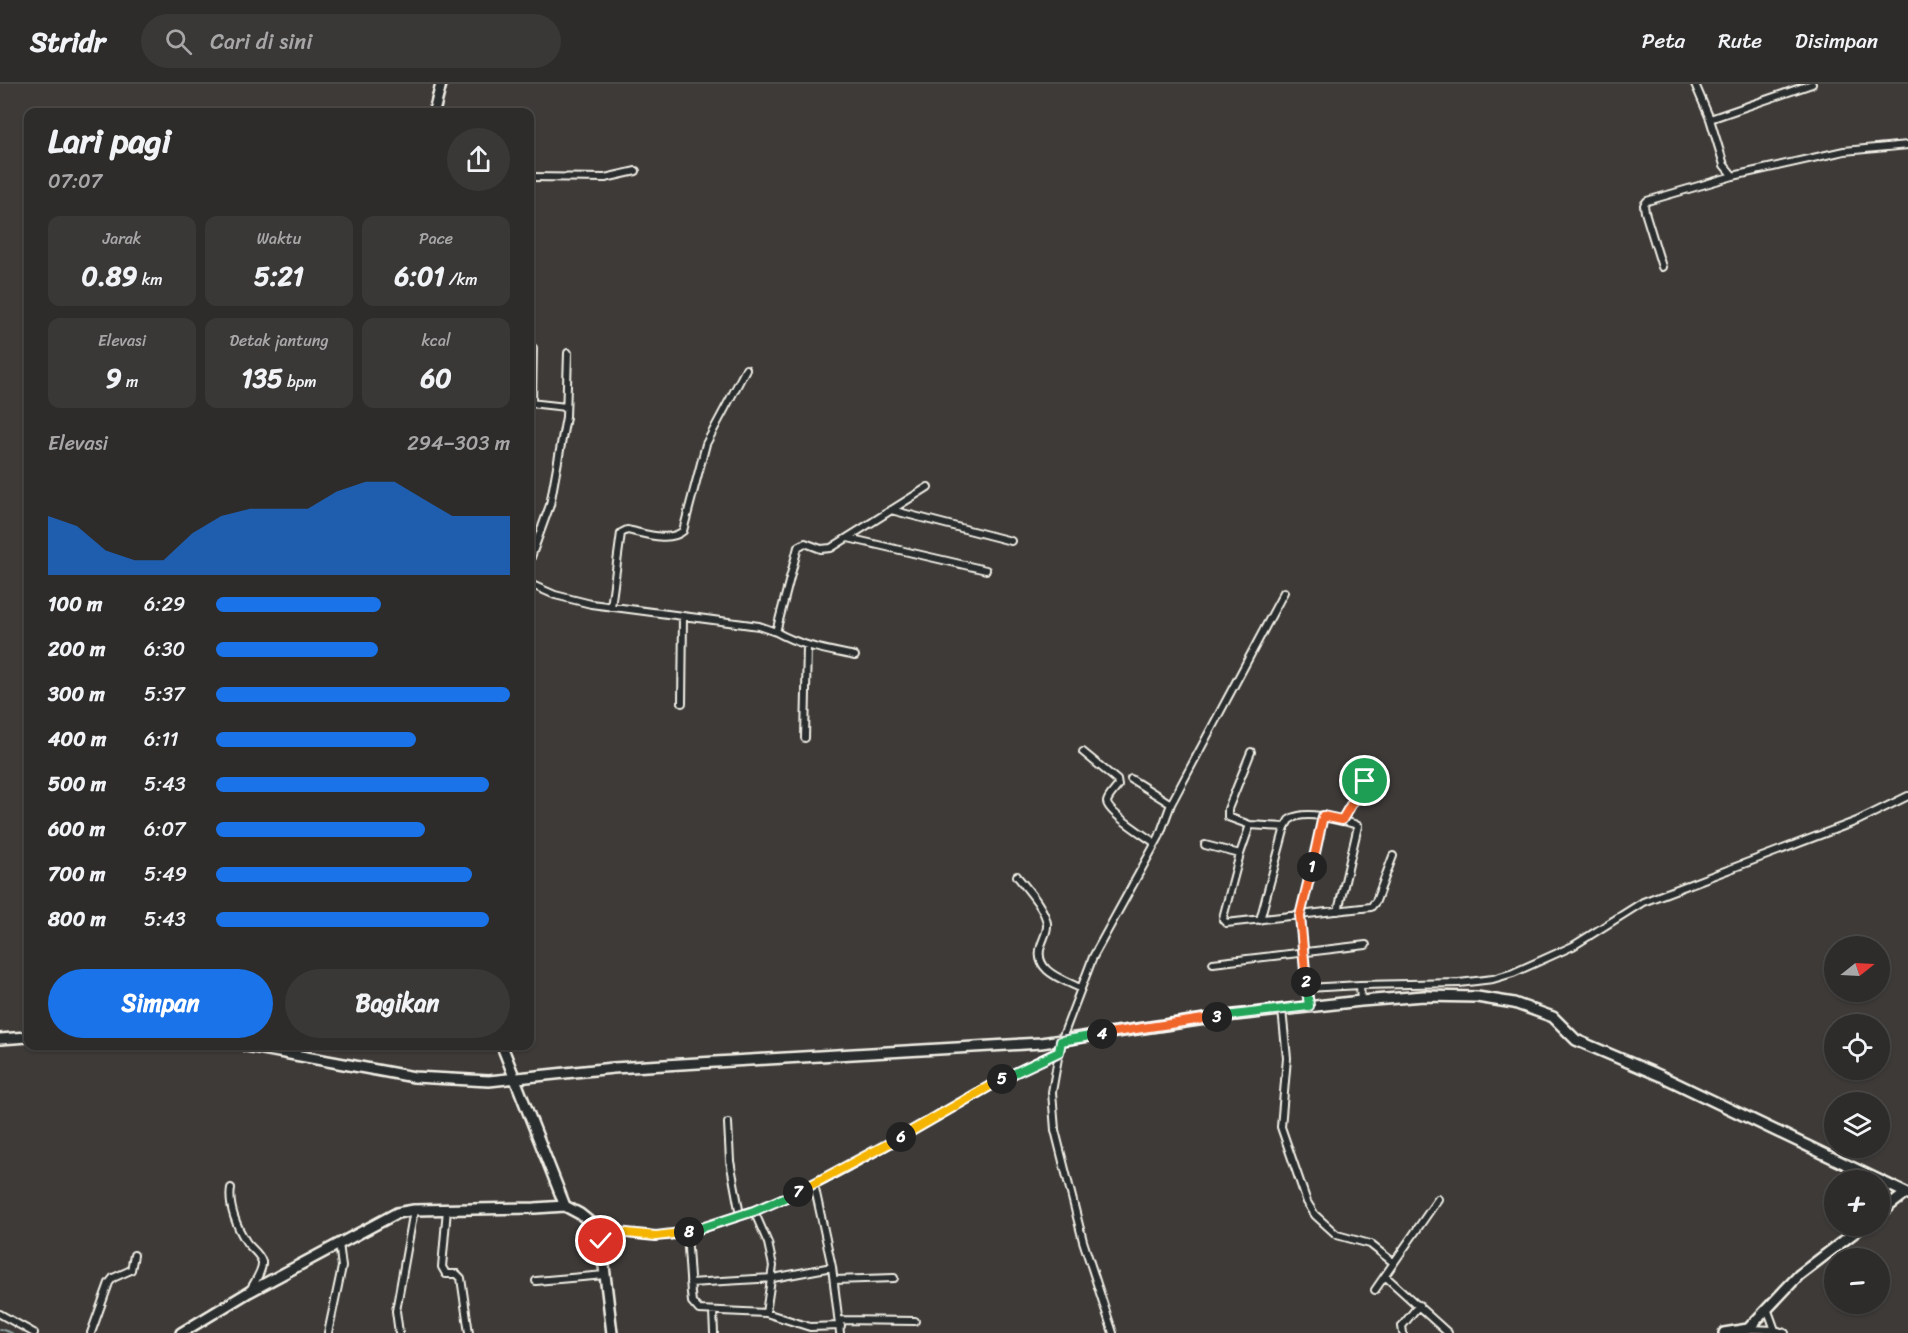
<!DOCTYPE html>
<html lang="id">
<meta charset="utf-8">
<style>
:root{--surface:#2e2c2a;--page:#3a3836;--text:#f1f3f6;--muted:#a7a7a8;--line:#494847;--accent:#1a73e8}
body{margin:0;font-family:Sriracha,sans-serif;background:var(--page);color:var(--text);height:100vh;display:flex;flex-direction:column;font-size:22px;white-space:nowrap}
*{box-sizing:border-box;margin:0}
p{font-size:20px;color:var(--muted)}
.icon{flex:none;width:33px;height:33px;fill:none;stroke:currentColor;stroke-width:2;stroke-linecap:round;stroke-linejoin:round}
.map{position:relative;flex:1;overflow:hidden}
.sheet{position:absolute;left:24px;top:24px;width:510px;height:942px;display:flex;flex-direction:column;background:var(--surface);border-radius:12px;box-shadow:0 2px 4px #0004,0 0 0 2px var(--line)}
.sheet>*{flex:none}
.needle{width:39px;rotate:72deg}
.tools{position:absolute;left:1824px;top:852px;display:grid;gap:12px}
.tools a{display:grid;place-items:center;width:66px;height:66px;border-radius:50%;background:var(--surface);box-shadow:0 2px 4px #0004,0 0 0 2px var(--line);font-size:30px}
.pin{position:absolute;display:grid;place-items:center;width:51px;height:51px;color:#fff;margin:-26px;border:3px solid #fff;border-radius:50%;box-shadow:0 2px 6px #0007}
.km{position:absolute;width:30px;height:30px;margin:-15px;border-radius:50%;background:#222;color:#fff;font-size:16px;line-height:30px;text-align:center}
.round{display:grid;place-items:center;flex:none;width:63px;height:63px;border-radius:32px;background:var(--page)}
.summary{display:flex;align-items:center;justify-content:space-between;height:102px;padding:0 24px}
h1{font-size:33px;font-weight:800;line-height:45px}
.metrics{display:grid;grid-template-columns:repeat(3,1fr);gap:9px;height:102px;padding:6px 24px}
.metrics div{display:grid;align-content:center;border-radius:12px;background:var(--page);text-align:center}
.metrics b{font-size:26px;font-weight:800}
.metrics small{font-size:16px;font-weight:400}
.metrics p{font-size:16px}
.chart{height:168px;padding:12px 24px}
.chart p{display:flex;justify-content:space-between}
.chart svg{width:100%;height:108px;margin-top:6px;fill:var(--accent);opacity:.7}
.button{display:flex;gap:12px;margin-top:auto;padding:12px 24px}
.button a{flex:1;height:69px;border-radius:36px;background:var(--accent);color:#fff;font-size:24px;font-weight:800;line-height:69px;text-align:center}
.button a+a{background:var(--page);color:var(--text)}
ul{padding:0 24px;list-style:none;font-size:20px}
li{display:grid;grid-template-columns:96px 72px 1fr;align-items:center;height:45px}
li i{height:15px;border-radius:8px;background:var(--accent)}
header{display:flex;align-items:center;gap:36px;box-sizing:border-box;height:84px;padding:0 30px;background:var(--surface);border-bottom:2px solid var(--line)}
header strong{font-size:28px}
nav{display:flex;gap:33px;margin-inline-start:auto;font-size:21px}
.search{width:420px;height:54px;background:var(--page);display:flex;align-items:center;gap:15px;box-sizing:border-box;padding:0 21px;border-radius:33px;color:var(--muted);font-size:22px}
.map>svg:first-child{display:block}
</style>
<header>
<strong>Stridr</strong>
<div class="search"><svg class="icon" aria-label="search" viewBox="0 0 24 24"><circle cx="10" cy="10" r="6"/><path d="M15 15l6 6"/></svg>Cari di sini</div>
<nav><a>Peta</a><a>Rute</a><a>Disimpan</a></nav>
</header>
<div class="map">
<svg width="1908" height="1249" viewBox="0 0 1908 1249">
<rect width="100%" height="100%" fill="#3d3a38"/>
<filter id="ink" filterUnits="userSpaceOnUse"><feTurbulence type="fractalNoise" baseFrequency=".0167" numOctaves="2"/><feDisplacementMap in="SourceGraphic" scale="12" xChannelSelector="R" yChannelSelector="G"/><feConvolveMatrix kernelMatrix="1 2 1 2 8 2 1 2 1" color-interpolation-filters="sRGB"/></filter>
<g filter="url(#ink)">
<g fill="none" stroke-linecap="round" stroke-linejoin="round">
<path stroke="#90a1a0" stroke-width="2" d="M0,1245l12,4"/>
<defs>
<path id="street" d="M1695,0l15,35 14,46 9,11 111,-25 64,-6
M1710,35l102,-35
M530,93l75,1 31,-7
M1662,183l-17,-55 -1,-7 3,-4 86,-25
M530,319l36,4
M532,319l1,-55
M891,426l120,31
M848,454l138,32
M530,476l20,-55 16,-88 2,-64
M530,500l25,11 36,9 168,22 17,6 22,-85 7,-4 16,6 10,-1 97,-61
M611,523l10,-74 6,-3c16,3 42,13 56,1l23,-87 40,-75
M776,548c25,14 51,18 79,24
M682,619l1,-86
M805,654l2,-92
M1083,668l34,28 1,6c-3,4 -10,11 -11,16 0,10 40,35 48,41
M1251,668l-23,57v8l22,8 35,2
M1365,697l10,-14
M1171,720l113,-212
M1342,736l23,-39 -17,-11
M1250,741l-10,29 -16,60 -1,6 3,3 145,-16 5,-6 17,-45
M1205,761l35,9
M1017,792c10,13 27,31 30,47 1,9 -4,15 -6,23 -8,25 21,33 39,42
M1260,836l25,-93 4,-7c15,-11 48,-1 65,4l4,2 -20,85
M1213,879l153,-18
M1360,901l99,-2 34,-4 20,-6 60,-27 70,-44 214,-81 51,-25
M1307,904l53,-3 1,16
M1309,923l-9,-91 23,-100
M1282,926l5,48 -6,69 26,75 8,13 22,20 33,9 24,19
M728,1039l2,38 10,54
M814,1100l18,83 8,66
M231,1104c-3,18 6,40 16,55 5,6 13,11 15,19 1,9 -9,22 -13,30
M447,1125l-5,58 4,7h11l4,4 8,55
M754,1127l14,32 5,23 -7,47
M598,1146c25,3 52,8 77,5 21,-3 41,-12 61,-18 115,-39 213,-115 323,-166
M687,1149l4,60 1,9 7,8 67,3 44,14 31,-1
M1385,1192l63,57
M834,1196l60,-2
M536,1197l69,-6
M690,1199l83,-5 59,-11
M1375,1206l63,-91
M1767,1224l8,22
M713,1228l1,21
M0,1230l34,19
M840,1236l75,1
M1748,1245l27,1 10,3
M91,1249l18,-50 4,-5 18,-8 3,-15
M328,1249l14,-66 -3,-24
M399,1249l-3,-22 18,-101
M1113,1249l-30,-92 -28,-111 -3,-38 9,-51 32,-84 66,-120 12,-33 -40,-25
M1403,1249l-1,-7 17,-21"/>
<path id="secondary" d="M434,28l7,-28
M0,955l28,-2
M246,962l168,31 75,4 124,-13 428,-25 185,-27 135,-15 63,-5 53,1 37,6 39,14 23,23 85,36 247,118
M502,962l63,160
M1880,1129l26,-20
M181,1249l68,-41 148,-79 17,-3 121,-2 30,-2 15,8 15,12 6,15 11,92
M1724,1249l24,-4 51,-54 64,-49"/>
</defs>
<use href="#street" stroke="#f4f1e8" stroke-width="10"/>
<use href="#secondary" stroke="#f4f1e8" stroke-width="14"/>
<use href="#street" stroke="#2a2d2e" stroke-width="6"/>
<use href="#secondary" stroke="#2a2d2e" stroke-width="9"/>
</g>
</g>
<g fill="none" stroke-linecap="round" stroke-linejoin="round" filter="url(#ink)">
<defs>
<path id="split-1" d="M1312,783l11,-51 19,4 23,-39"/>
<path id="split-2" d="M1306,898l-6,-66 12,-49"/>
<path id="split-3" d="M1217,933l92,-11 -3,-24"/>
<path id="split-4" d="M1102,950l115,-17"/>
<path id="split-5" d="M1002,995l57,-27 2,-11 41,-7"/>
<path id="split-6" d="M901,1053l101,-58"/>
<path id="split-7" d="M798,1108l103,-55"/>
<path id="split-8" d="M689,1148l65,-21 44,-19"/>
<path id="split-9" d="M601,1157l-3,-11 58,6 33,-4"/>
</defs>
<use href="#split-1" stroke="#fff" stroke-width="12"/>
<use href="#split-2" stroke="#fff" stroke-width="12"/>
<use href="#split-3" stroke="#fff" stroke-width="12"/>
<use href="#split-4" stroke="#fff" stroke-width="12"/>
<use href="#split-5" stroke="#fff" stroke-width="12"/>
<use href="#split-6" stroke="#fff" stroke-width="12"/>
<use href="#split-7" stroke="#fff" stroke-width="12"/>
<use href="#split-8" stroke="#fff" stroke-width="12"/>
<use href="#split-9" stroke="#fff" stroke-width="12"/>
<use href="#split-1" stroke="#f0652b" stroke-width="8"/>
<use href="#split-2" stroke="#f0652b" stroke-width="8"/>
<use href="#split-3" stroke="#22a559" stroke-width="8"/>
<use href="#split-4" stroke="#f0652b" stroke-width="8"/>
<use href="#split-5" stroke="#22a559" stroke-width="8"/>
<use href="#split-6" stroke="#f5b400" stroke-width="8"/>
<use href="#split-7" stroke="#f5b400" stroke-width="8"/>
<use href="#split-8" stroke="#22a559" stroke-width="8"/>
<use href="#split-9" stroke="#f5b400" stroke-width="8"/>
</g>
</svg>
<div class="tools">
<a><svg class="needle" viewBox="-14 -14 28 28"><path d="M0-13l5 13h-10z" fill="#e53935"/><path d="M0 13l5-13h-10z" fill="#a7a7a8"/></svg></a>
<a><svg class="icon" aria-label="locate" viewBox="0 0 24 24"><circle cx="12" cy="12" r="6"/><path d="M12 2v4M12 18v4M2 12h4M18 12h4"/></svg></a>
<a><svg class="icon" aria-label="layers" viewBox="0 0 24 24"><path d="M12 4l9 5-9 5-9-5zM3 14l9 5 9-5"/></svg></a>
<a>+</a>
<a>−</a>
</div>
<div class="pin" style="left:1365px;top:697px;background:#1e9e55"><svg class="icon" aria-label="arrive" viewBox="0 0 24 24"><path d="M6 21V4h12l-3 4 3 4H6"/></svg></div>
<div class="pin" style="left:601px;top:1157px;background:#d93025"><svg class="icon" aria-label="check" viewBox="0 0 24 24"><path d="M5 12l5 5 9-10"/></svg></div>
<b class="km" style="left:1312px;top:783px">1</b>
<b class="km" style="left:1306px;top:898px">2</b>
<b class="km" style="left:1217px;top:933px">3</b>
<b class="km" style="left:1102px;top:950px">4</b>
<b class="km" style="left:1002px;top:995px">5</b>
<b class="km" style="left:901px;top:1053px">6</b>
<b class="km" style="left:798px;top:1108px">7</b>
<b class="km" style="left:689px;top:1148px">8</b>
<section class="sheet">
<div class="summary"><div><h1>Lari pagi</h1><p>07:07</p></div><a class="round"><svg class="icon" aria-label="share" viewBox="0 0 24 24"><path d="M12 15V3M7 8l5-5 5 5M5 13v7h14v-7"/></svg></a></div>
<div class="metrics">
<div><p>Jarak</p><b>0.89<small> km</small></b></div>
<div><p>Waktu</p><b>5:21</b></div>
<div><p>Pace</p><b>6:01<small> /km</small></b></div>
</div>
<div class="metrics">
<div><p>Elevasi</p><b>9<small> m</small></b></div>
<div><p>Detak jantung</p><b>135<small> bpm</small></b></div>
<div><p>kcal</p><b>60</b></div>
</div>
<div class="chart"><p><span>Elevasi</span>294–303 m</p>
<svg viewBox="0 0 160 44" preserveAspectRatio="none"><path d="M0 44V20L10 24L20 34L30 38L40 38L50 27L60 20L70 17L80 17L90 17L100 10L110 6L120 6L130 13L140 20L150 20L160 20V44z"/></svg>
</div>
<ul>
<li><b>100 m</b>6:29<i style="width:56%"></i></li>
<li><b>200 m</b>6:30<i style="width:55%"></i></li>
<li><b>300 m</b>5:37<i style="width:100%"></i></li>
<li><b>400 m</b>6:11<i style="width:68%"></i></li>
<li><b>500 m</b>5:43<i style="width:93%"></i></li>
<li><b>600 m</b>6:07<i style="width:71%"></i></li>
<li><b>700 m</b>5:49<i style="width:87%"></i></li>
<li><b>800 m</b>5:43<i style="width:93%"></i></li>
</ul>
<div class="button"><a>Simpan</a><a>Bagikan</a></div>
</section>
</div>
